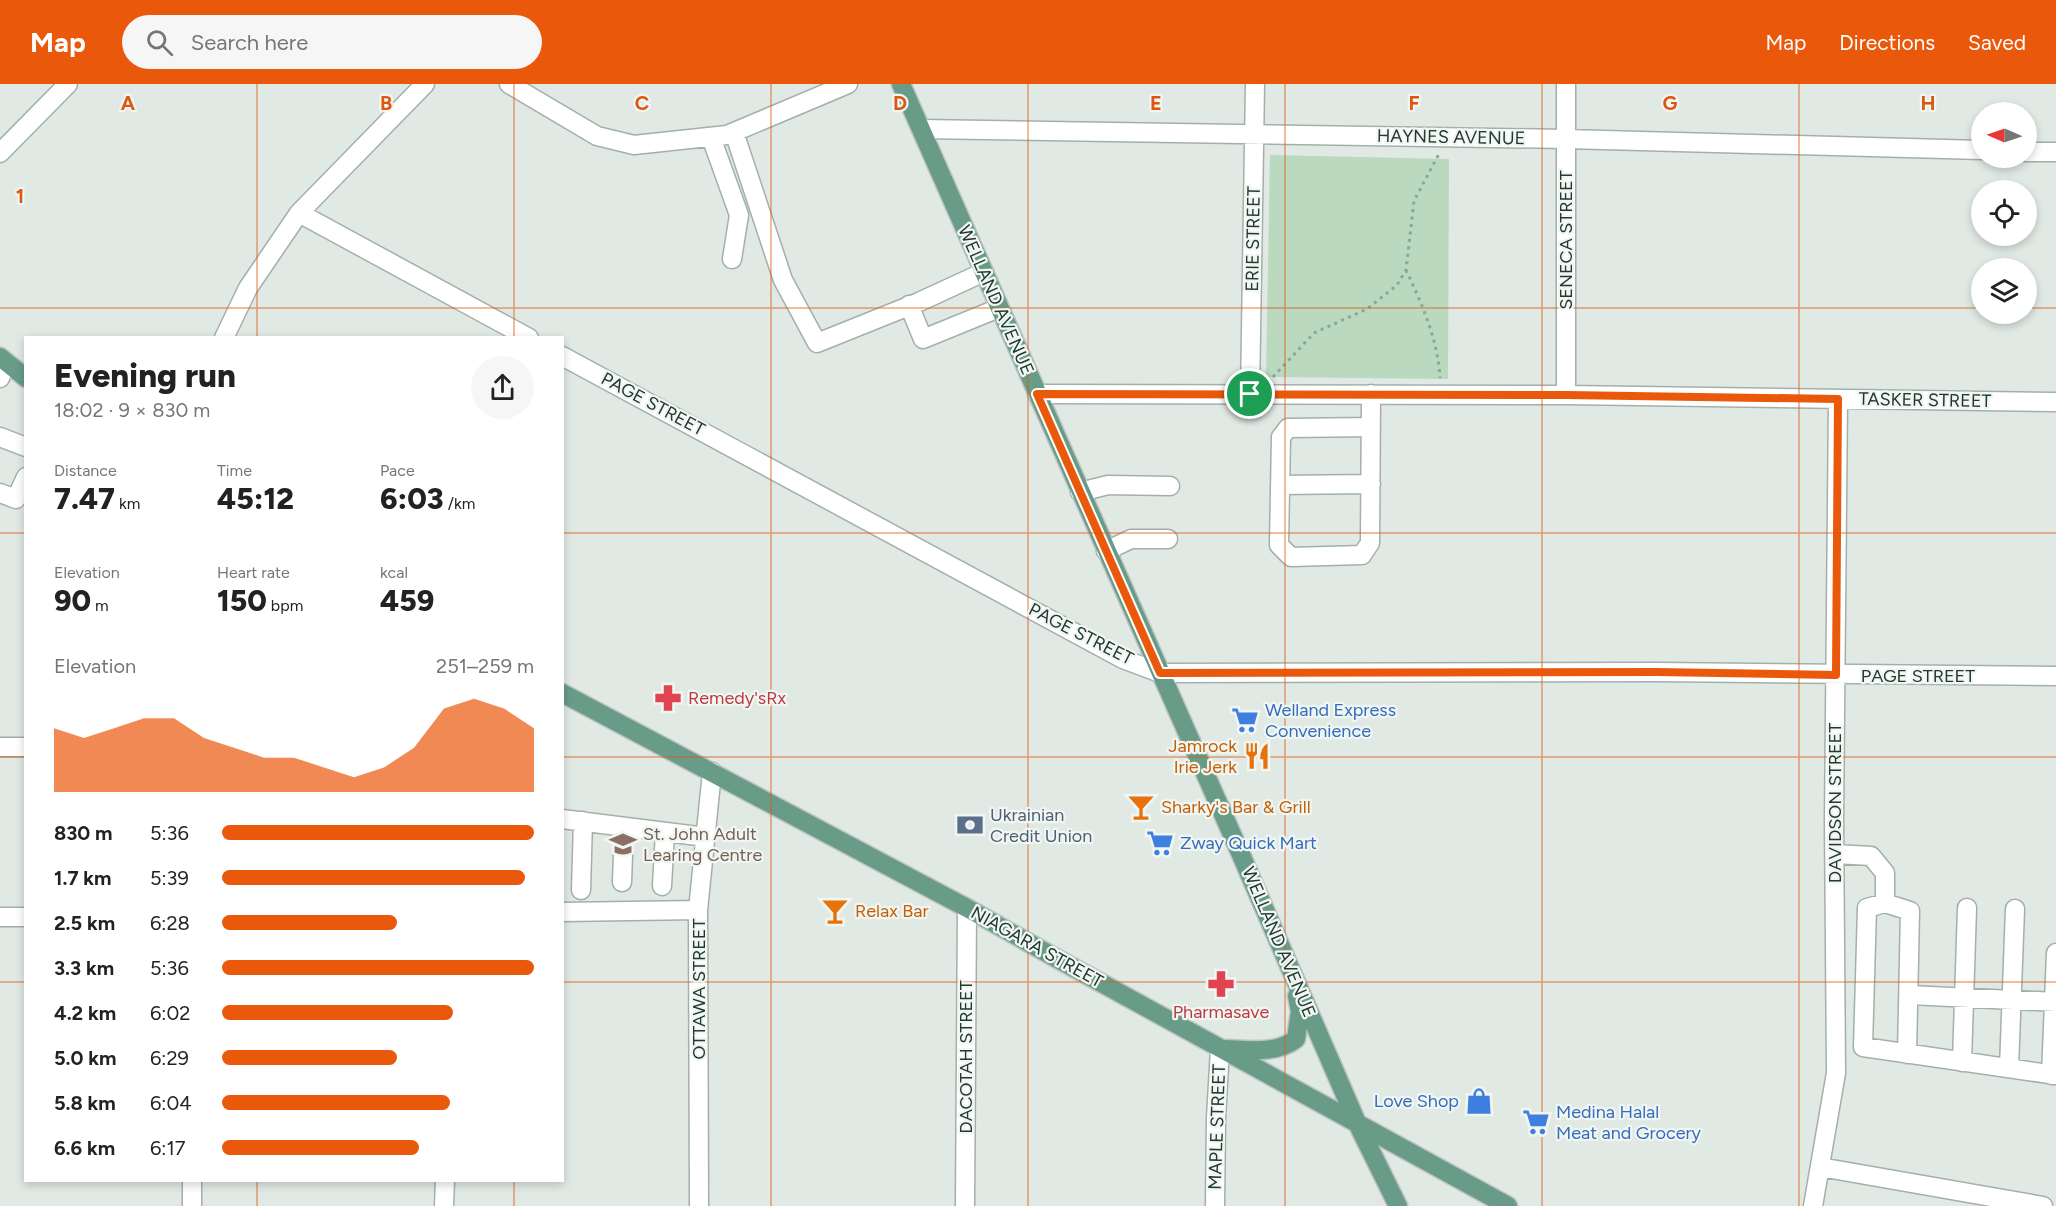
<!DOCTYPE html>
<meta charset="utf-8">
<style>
:root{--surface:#fff;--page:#f6f6f6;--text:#222;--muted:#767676;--accent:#ea580c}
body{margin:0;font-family:Figtree,sans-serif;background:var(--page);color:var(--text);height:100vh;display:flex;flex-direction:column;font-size:22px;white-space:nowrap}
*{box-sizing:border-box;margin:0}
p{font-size:20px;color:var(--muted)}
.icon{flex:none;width:33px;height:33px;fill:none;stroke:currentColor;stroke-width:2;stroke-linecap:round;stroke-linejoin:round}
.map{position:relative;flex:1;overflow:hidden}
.side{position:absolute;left:24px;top:252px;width:540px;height:846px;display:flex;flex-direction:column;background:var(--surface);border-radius:0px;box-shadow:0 3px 9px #0003}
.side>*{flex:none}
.needle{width:39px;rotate:272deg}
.controls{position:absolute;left:1971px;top:18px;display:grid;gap:12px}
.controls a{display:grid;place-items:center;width:66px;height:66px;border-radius:50%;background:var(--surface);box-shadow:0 3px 9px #0003;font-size:30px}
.pin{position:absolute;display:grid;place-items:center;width:51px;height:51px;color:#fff;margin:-26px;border:3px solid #fff;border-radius:50%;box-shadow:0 2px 6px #0007}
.round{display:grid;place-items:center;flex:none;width:63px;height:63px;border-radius:32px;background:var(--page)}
.headline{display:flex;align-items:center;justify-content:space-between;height:102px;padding:0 30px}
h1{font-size:33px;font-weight:800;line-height:45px}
.figures{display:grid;grid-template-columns:repeat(3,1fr);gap:9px;height:102px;padding:6px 30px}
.figures div{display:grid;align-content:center}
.figures b{font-size:30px;font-weight:800}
.figures small{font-size:16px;font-weight:400}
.figures p{font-size:16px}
.chart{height:168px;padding:12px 30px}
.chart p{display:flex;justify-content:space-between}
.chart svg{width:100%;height:108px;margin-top:6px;fill:var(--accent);opacity:.7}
ul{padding:0 30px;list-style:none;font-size:20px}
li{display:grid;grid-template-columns:96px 72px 1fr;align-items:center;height:45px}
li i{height:15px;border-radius:8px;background:var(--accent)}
header{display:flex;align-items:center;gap:36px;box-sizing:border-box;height:84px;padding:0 30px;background:var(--accent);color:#fff}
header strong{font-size:28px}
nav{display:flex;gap:33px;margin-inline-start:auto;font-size:21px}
.search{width:420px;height:54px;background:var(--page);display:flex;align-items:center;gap:15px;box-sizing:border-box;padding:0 21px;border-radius:33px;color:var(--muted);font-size:22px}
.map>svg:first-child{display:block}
</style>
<header>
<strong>Map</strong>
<div class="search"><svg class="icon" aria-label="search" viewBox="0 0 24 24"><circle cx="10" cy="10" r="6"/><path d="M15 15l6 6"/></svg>Search here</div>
<nav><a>Map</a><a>Directions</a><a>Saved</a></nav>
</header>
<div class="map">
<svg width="2056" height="1122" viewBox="0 0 2056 1122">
<rect width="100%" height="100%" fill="#e0e9e4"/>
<path fill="#bad9bf" d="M1270,71l179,4 -1,220 -182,-2z"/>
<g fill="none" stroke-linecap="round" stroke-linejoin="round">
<defs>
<path id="minor" d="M509,0l88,52 37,9 93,-10 121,-51
M921,45l645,10 416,11
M734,48l49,148 34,63 102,-41 65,-30
M711,53l28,78 -7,44
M2026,68h30
M0,69l68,-69
M299,129l230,125
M909,221l14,34 76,-31
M224,254l24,-50 51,-75 126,-129
M562,272l561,303 37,14 497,-1 399,4
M0,294l6,-16
M1037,310l529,1 490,7
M1250,310l5,-310
M1566,311v-311
M1371,343l-83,1 -7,9 -2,108 12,12 71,-2 8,-12 1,-149
M0,353l26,10
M1280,401l91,-1
M1080,408l28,-7 62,1
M0,409l16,6 10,-22
M1106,467l25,-12h37
M0,663h26
M562,735l144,18
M1835,770l36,2 14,17v30l-18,5 -4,139 193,28
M622,798l2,-55
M662,802l3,-54
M581,806l2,-69
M1885,819l25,8 -3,143
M562,828l136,-2
M0,833h26
M1909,911l147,7
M1962,978l5,-154
M2009,984l6,-159
M2051,991l5,-122
M1820,1083l223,39
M192,1122v-26
M444,1122l1,-26
M699,1122l-1,-296 14,-138
M965,1122l2,-298
M1215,1122l1,-88 4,-69
M1813,1122l23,-133 -2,-252 4,-422"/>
<path id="major" d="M901,0l341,773 116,268 40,81
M0,273l26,21
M562,609l405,215 87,49 454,249
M1226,965c23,1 51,5 70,-10l4,-28 -3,-15"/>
</defs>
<use href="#minor" stroke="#a3b0aa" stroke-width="21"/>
<use href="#major" stroke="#bdc3c1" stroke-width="21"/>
<path stroke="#83ab9a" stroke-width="3" stroke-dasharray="3 4.5" stroke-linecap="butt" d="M1406,186c16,34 32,70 34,108
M1273,293l41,-44 53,-24 30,-24 9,-15 8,-69 26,-49"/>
<use href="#minor" stroke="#fff" stroke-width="18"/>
<use href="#major" stroke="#689c89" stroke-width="18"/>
</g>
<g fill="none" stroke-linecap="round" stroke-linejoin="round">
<defs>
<path id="route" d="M1037,310l529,1 272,4 -2,276 -179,-3 -497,1z"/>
</defs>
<use href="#route" stroke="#fff" stroke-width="12"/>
<use href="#route" stroke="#ea580c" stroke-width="8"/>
</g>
<path fill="none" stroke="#de570e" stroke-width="1.5" stroke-opacity="0.55" d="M257,0v254M514,0v254M771,0v1122M1028,0v1122M1285,0v1122M1542,0v1122M1799,0v1122M0,224h1982M2026,224h30M0,449h26M562,449h1494M0,673h26M562,673h1494M0,898h26M562,898h1494M257,1096v26M514,1096v26"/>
<defs>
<symbol id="pharmacy-bare" viewBox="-9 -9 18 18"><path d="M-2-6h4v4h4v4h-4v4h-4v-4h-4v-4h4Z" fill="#e0444e" stroke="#f0f6f2" stroke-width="2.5" paint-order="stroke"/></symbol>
<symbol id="supermarket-bare" viewBox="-9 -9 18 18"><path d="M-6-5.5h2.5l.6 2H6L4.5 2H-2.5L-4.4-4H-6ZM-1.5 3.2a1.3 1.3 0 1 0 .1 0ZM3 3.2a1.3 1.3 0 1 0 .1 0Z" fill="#3f7fe0" stroke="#f0f6f2" stroke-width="2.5" paint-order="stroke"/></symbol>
<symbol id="restaurant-bare" viewBox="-9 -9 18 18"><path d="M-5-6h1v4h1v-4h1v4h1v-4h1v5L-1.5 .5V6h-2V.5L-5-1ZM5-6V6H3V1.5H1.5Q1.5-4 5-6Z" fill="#e8710a" stroke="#f0f6f2" stroke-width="2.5" paint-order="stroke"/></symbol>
<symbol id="bar-bare" viewBox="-9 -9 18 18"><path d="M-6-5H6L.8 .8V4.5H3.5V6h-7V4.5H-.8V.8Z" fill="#e8710a" stroke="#f0f6f2" stroke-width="2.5" paint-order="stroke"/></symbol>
<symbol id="bank-bare" viewBox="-9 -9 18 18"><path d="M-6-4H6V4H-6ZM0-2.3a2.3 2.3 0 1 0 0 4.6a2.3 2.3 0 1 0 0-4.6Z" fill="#5c6f8a" stroke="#f0f6f2" stroke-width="2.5" paint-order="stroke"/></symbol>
<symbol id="school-bare" viewBox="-9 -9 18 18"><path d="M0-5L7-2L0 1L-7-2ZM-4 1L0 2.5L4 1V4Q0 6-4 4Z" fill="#8d6e63" stroke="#f0f6f2" stroke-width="2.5" paint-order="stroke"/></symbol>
<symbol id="shop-bare" viewBox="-9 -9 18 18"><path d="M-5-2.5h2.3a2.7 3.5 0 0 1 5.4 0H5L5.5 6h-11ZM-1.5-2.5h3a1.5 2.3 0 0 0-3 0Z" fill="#3f7fe0" stroke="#f0f6f2" stroke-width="2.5" paint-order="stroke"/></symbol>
</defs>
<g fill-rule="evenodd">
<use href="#pharmacy-bare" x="649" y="595" width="38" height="38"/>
<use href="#supermarket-bare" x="1226" y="617" width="38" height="38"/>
<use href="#restaurant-bare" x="1238" y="653" width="38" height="38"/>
<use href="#bar-bare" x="1122" y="704" width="38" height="38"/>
<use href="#bank-bare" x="951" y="722" width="38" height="38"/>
<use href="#supermarket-bare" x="1141" y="740" width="38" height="38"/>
<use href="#school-bare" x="604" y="741" width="38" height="38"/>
<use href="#bar-bare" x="816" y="808" width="38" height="38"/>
<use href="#pharmacy-bare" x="1202" y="881" width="38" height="38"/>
<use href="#shop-bare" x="1460" y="998" width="38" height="38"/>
<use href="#supermarket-bare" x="1517" y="1019" width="38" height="38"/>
</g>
<g text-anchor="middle" stroke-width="4.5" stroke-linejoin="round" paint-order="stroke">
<g font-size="18" fill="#223830" stroke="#f0f6f2">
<text transform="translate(1451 53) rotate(1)" y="6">HAYNES AVENUE</text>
<text transform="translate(1253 155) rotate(-89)" y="6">ERIE STREET</text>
<text transform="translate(1566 156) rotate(-90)" y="6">SENECA STREET</text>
<text transform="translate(996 216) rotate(66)" y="6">WELLAND AVENUE</text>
<text transform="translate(1925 316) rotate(1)" y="6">TASKER STREET</text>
<text transform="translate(653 320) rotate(28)" y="6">PAGE STREET</text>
<text transform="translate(1081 550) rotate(27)" y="6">PAGE STREET</text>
<text x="1918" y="598">PAGE STREET</text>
<text transform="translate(1835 719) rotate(-90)" y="6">DAVIDSON STREET</text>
<text transform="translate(1279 858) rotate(67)" y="6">WELLAND AVENUE</text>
<text transform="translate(1037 863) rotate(29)" y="6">NIAGARA STREET</text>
<text transform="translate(699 905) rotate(-90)" y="6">OTTAWA STREET</text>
<text transform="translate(966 973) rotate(-90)" y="6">DACOTAH STREET</text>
<text transform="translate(1217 1043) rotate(-88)" y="6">MAPLE STREET</text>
</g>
<g font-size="18" fill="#be3a42" stroke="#f0f6f2" text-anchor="start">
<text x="688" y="620">Remedy'sRx</text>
<text x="1221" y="934" text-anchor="middle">Pharmasave</text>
</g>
<g font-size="18" fill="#366cbe" stroke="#f0f6f2" text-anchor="start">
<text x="1265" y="632">Welland Express<tspan x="1265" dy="21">Convenience</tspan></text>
<text x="1180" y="765">Zway Quick Mart</text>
<text x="1459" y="1023" text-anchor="end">Love Shop</text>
<text x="1556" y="1034">Medina Halal<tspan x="1556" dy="21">Meat and Grocery</tspan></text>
</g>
<g font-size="18" fill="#c56008" stroke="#f0f6f2" text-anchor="start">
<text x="1237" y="668" text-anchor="end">Jamrock<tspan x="1237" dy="21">Irie Jerk</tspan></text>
<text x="1161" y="729">Sharky's Bar &amp; Grill</text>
<text x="855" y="833">Relax Bar</text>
</g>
<g font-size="18" fill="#4e5e75" stroke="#f0f6f2" text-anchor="start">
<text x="990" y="737">Ukrainian<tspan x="990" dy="21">Credit Union</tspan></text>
</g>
<g font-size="18" fill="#785e54" stroke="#f0f6f2" text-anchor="start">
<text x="643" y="756">St. John Adult<tspan x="643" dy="21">Learing Centre</tspan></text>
</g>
</g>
<g font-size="20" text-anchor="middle" font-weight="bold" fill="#de570e" stroke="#f0f6f2" stroke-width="4.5" stroke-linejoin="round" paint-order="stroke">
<text x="128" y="26">A</text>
<text x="386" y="26">B</text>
<text x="642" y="26">C</text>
<text x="900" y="26">D</text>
<text x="1156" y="26">E</text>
<text x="1414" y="26">F</text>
<text x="1670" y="26">G</text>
<text x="1928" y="26">H</text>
<text x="20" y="119">1</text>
</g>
</svg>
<div class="controls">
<a><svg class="needle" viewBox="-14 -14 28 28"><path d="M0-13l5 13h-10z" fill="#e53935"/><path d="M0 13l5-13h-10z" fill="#767676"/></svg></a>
<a><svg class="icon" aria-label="locate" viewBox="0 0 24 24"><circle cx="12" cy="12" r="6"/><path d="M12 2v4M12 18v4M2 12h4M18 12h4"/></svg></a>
<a><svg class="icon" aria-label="layers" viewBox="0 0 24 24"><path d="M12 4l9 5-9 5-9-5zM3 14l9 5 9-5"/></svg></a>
</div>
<div class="pin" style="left:1250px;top:310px;background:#1e9e55"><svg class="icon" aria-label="arrive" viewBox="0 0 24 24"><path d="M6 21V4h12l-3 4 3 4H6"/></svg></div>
<section class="side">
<div class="headline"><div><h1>Evening run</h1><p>18:02 · 9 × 830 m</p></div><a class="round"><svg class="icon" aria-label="share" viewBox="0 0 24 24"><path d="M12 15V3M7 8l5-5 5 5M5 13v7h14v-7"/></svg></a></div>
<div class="figures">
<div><p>Distance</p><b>7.47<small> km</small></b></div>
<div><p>Time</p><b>45:12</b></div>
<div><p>Pace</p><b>6:03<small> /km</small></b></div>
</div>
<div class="figures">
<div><p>Elevation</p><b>90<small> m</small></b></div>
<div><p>Heart rate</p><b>150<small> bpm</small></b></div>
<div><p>kcal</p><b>459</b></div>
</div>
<div class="chart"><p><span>Elevation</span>251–259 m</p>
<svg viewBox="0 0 160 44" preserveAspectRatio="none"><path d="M0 44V18L10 22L20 18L30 14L40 14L50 22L60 26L70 30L80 30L90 34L100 38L110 34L120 26L130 10L140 6L150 10L160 18V44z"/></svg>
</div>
<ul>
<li><b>830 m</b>5:36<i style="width:100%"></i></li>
<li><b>1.7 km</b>5:39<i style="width:97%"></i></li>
<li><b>2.5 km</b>6:28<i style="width:56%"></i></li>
<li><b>3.3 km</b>5:36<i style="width:100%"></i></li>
<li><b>4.2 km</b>6:02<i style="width:74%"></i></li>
<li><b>5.0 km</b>6:29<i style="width:56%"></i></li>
<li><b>5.8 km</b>6:04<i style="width:73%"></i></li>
<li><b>6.6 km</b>6:17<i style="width:63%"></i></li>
</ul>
</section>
</div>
